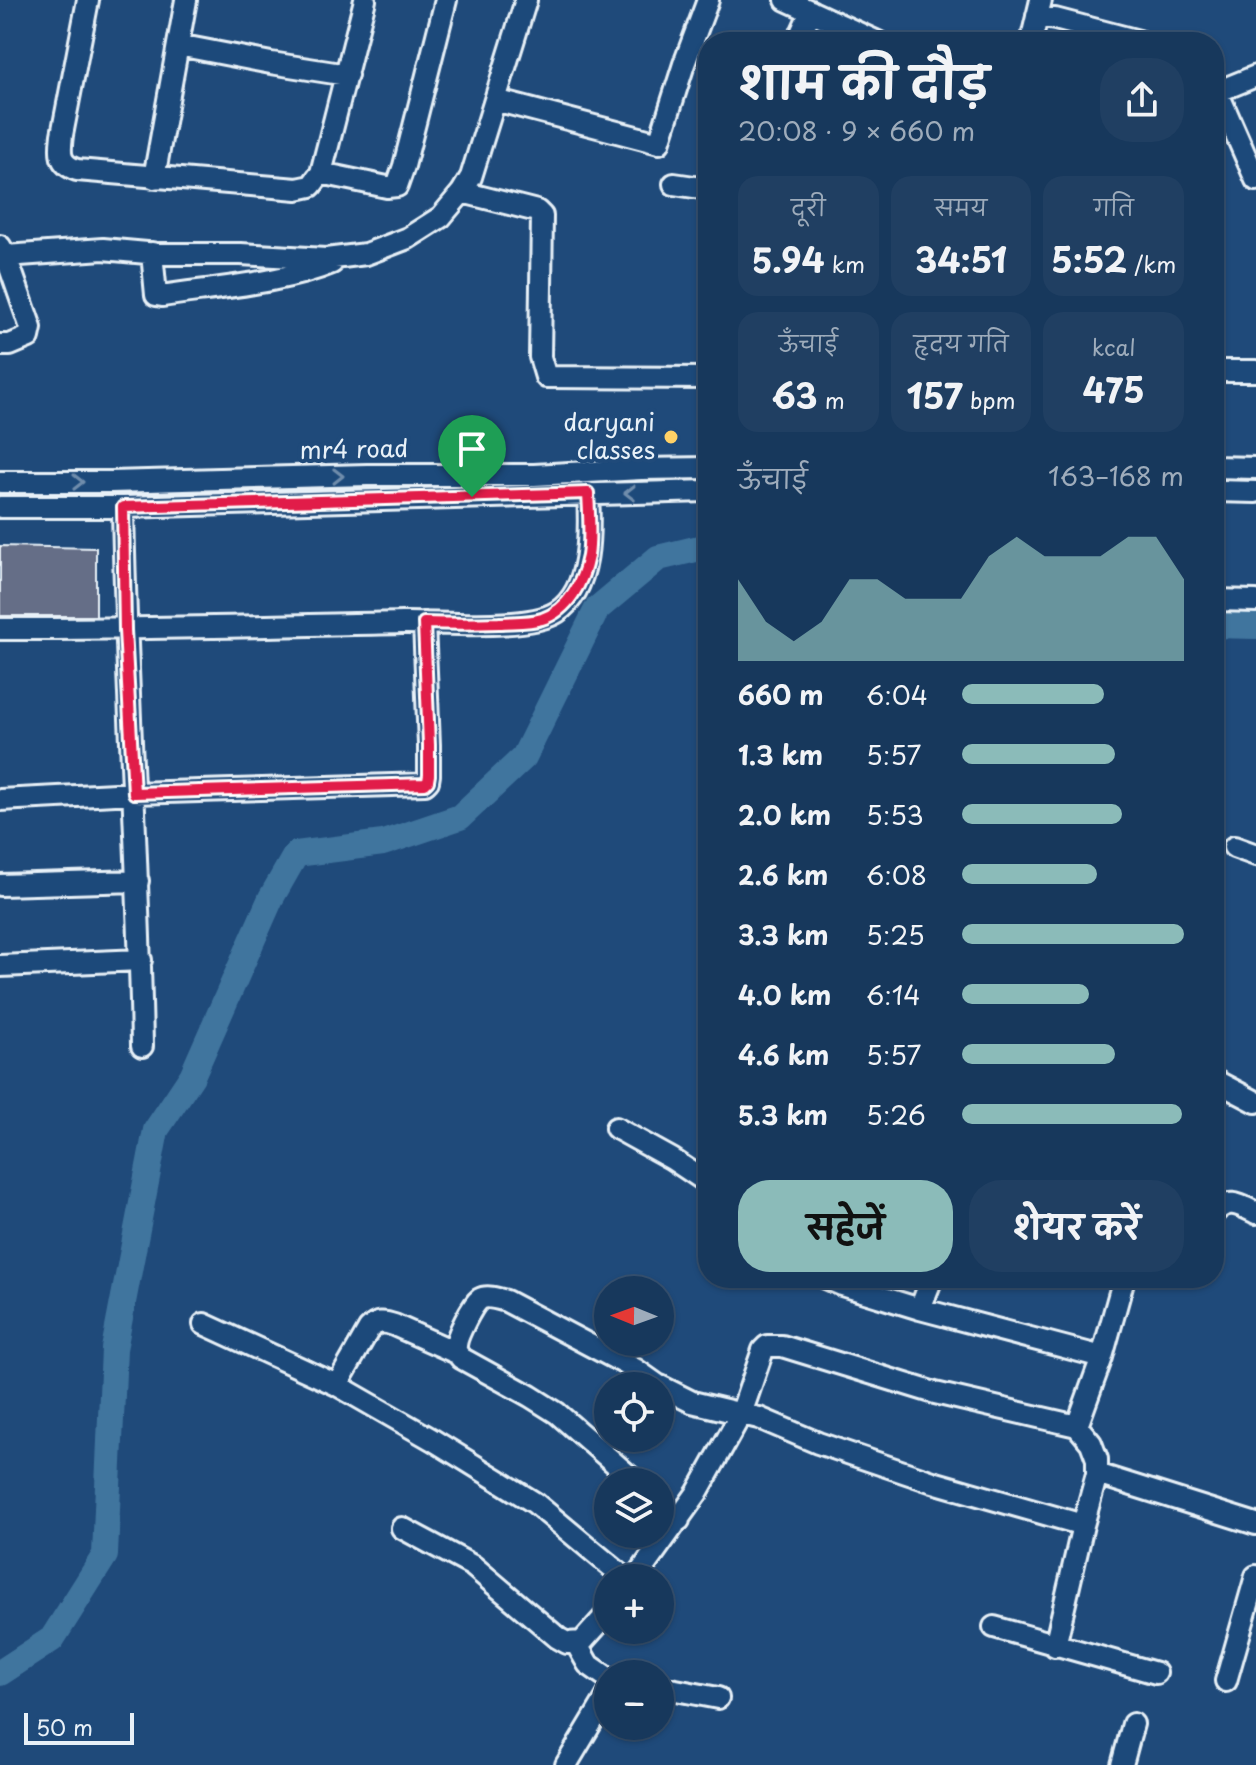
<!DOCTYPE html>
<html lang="hi">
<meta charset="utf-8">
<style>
:root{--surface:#17385c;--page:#203f62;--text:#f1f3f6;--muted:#9eacbb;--line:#365272;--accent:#8bbbb9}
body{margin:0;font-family:"Playpen Sans","Playpen Sans Deva",sans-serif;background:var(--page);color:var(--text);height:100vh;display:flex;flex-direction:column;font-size:30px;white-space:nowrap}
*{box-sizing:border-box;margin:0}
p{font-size:26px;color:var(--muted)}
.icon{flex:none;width:44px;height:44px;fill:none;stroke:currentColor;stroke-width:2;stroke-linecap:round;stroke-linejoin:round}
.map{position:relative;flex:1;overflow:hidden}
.side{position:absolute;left:698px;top:32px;width:526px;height:1256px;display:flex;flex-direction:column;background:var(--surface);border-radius:32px;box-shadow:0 2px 6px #0004,0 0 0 2px var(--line)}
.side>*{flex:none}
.needle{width:52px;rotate:271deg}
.fabs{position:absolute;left:594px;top:1276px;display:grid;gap:16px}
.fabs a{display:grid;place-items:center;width:80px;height:80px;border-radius:50%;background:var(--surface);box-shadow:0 2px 6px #0004,0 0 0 2px var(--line);font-size:40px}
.scale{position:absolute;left:24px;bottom:20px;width:110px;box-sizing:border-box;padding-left:8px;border:4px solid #e8f1f8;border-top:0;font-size:22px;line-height:28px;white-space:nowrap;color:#e8f1f8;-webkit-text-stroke:6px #1f4a7a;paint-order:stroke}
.pin{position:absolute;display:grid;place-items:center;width:68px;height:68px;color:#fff;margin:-82px -34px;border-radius:50% 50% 50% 0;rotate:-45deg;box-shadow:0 0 8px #0007}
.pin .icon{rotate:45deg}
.round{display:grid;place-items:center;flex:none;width:84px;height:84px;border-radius:32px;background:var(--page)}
.headline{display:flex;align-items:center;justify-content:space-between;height:136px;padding:0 40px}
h1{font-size:44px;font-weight:700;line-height:60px}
.figures{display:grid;grid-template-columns:repeat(3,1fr);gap:12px;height:136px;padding:8px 40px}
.figures div{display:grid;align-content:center;border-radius:20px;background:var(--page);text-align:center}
.figures b{font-size:34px;font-weight:700}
.figures small{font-size:22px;font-weight:400}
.figures p{font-size:22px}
.chart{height:224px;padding:16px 40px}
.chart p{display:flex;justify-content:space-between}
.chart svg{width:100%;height:144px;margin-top:8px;fill:var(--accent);opacity:.7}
.primary-button{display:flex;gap:16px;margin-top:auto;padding:16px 40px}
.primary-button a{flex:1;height:92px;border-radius:32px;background:var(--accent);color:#111;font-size:32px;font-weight:700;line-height:92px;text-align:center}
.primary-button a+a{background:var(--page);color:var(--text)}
ul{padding:0 40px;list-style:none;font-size:26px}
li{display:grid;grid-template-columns:128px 96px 1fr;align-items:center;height:60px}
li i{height:20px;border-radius:10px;background:var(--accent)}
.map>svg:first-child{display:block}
</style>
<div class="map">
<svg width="1256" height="1765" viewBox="0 0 1256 1765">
<rect width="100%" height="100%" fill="#1f4a7a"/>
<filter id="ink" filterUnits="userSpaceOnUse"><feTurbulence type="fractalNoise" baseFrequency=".0125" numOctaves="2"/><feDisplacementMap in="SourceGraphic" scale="16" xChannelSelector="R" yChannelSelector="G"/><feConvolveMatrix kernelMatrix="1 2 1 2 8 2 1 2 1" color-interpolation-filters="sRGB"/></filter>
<g filter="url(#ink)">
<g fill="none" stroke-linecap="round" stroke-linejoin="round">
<path stroke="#41759e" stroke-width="26" d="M1214,625l42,1
M0,1673l52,-34 53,-84 9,-206 42,-219 36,-54 79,-178 25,-44 87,-11 77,-26 64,-60 73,-148 61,-51 50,-12"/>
</g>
<path fill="#656e87" stroke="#e8f1f8" stroke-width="2" d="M0,546l96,2v68h-96z"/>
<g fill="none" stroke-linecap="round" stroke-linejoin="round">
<defs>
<path id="minor" d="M88,0l-26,135c-2,17 -4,29 15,35l220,19 14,-3 10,-13 44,-173
M786,0l92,42
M1037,16l18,3 84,22
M797,42l14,-31
M1031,42l10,-42
M178,45l93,18 76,12
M1217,91l39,89
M1214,93l42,-17
M495,100l164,43 25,-79 24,-64
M321,173l66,14 10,-1 7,-20 42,-166
M154,178l32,-178
M674,184l34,5
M462,192l75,19 5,5 -2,141 6,20 162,1
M0,246l6,10 25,72 -2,9 -19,8h-10
M152,253l4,42 6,1c52,-8 122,-13 170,-33
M6,256l97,-7 55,5h83l85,5 40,-5 42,-16 33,-21 21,-25 9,-15 55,-177
M1214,371h42
M1214,467l42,1
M0,482h111l256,-7h167l107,-6 67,-1
M1214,491l42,1
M0,507h123l585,-16
M123,507c3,179 16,359 19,539
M1214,600l42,1
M0,629c134,1 267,-3 401,-6 38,-1 126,8 156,-11 35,-23 33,-82 31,-119
M0,800l134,-7 291,-9 3,-3 1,-6v-30l-5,-122
M1234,847l22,8
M0,885l138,-4
M0,966l141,-6
M1214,1080l42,22
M616,1128l56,31 36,24
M1214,1213c14,-16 26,-8 42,0
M826,1278l16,7 78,24 182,48
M920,1309l12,-31
M204,1324l133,61 96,55 102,63 90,75
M337,1385l32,-56c8,-8 14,-8 25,-4l63,28
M660,1386l32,16 67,16 59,25 115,39 150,43
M1097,1474l159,50
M636,1482l-79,-69 -27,-17 -69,-38c-3,-4 -6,-6 -5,-12 0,-9 16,-41 24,-47 7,-4 19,0 26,2l129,68 24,17
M660,1503l19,17
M402,1528l71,38 85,72 9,5 15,-1 26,-29
M636,1578l61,-85 44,-79 22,-64 4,-4h15l153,47 142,33 25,-69 22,-79
M994,1627l162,46
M576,1643l12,21 20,14
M1055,1646l28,-121 14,-51v-15l-6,-16 -14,-17
M1226,1681l30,-105
M660,1687l58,11
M566,1765l42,-70
M1122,1765l11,-41"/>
</defs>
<use href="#minor" stroke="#e8f1f8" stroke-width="26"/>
<use href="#minor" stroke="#1f4a7a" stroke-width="20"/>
</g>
<defs><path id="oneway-chevron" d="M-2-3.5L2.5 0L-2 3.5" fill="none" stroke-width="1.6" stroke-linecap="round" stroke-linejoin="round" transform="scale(2)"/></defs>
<g stroke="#6f8dac">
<use href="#oneway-chevron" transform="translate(338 476) rotate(-1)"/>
<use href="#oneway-chevron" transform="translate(78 482)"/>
<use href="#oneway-chevron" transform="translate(630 493) rotate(179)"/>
</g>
</g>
<g fill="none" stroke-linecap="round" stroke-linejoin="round" filter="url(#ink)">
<defs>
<path id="route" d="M588,493c1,21 3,43 0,63 -5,26 -19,54 -46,63 -13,4 -29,3 -43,4 -25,1 -50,1 -75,0l5,122v30l-1,6 -3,3 -291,9 -9,-163 -2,-123z"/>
</defs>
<use href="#route" stroke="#fff" stroke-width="16"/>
<use href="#route" stroke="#e11d48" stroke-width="10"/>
</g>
<circle fill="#ffd166" stroke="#1f4a7a" stroke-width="3" cx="671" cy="437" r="8"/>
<g text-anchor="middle" stroke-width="8" stroke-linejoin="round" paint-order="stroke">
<g font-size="24" fill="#e8f1f8" stroke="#1f4a7a" text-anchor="end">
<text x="655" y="431">daryani<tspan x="655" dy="28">classes</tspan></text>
</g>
<g font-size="24" fill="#e8f1f8" stroke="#1f4a7a">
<text transform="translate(354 450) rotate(-1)" y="8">mr4 road</text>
</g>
</g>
</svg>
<div class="fabs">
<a><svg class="needle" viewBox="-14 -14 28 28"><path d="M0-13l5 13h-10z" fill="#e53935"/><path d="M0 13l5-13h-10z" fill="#9eacbb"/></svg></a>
<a><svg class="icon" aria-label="locate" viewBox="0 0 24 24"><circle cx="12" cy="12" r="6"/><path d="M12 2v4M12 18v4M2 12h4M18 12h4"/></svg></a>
<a><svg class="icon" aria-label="layers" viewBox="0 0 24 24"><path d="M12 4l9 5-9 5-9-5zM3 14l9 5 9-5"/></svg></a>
<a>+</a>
<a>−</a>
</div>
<div class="scale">50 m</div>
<div class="pin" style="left:472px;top:497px;background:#1e9e55"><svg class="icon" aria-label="arrive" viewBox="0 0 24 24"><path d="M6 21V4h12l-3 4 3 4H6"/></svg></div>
<section class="side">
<div class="headline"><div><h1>शाम की दौड़</h1><p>20:08 · 9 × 660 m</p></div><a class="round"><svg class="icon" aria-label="share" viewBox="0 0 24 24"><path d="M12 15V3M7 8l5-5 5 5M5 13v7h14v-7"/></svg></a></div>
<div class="figures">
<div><p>दूरी</p><b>5.94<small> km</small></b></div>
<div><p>समय</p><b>34:51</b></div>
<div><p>गति</p><b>5:52<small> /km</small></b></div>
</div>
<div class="figures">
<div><p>ऊँचाई</p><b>63<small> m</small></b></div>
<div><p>हृदय गति</p><b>157<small> bpm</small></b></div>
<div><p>kcal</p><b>475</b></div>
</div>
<div class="chart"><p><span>ऊँचाई</span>163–168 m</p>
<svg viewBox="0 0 160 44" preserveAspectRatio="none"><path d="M0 44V19L10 32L20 38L30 32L40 19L50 19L60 25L70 25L80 25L90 12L100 6L110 12L120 12L130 12L140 6L150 6L160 19V44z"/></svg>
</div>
<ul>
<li><b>660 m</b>6:04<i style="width:64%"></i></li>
<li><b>1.3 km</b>5:57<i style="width:69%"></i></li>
<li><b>2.0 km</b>5:53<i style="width:72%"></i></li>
<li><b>2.6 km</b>6:08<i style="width:61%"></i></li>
<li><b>3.3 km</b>5:25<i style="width:100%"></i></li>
<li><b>4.0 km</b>6:14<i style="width:57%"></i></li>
<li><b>4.6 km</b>5:57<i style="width:69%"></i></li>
<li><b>5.3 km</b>5:26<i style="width:99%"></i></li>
</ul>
<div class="primary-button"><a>सहेजें</a><a>शेयर करें</a></div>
</section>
</div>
